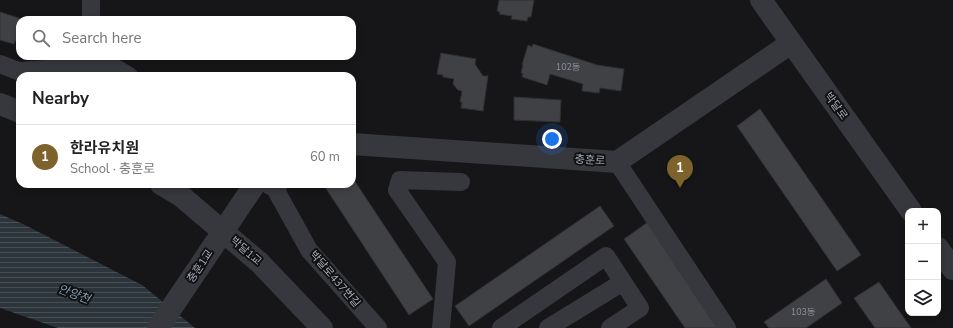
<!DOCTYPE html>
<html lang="en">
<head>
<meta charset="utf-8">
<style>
	:root { --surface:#fff; --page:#f2f2f2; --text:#202124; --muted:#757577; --line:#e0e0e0; --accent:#7e622b }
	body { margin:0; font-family:"Nunito Sans","Noto Sans KR",sans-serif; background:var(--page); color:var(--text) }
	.controls { position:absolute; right:12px; bottom:12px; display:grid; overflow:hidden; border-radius:8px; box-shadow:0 2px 6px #0003 }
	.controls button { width:36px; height:36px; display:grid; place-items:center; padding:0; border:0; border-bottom:1px solid var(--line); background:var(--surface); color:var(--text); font:20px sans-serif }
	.you { position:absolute; left:552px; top:139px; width:14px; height:14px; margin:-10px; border:3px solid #fff; border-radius:50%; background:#1a73e8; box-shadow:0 0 0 6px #1a73e833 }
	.badge { display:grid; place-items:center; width:26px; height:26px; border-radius:50%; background:var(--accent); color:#fff; font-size:13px; font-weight:700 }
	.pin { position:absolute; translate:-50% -33px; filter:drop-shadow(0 1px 2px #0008) }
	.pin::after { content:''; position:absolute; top:21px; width:14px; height:12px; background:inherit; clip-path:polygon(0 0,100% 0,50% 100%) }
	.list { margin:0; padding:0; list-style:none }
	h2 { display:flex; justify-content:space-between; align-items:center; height:52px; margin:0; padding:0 16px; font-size:17px }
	h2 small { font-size:13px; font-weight:400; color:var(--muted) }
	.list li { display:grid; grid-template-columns:26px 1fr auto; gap:12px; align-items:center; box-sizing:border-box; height:64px; padding:0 16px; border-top:1px solid var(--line) }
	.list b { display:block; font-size:15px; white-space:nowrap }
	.list p { margin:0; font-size:13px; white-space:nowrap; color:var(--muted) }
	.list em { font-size:13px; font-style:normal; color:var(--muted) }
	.icon { flex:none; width:22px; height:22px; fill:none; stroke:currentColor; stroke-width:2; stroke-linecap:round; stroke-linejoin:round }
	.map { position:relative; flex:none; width:953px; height:328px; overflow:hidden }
	.search { position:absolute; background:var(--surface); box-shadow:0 2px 6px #0003; left:16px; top:16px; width:340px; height:44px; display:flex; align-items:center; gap:10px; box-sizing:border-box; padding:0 14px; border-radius:12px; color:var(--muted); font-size:15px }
	.panel { position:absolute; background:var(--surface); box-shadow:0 2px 6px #0003; left:16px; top:72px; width:340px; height:116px; border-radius:12px }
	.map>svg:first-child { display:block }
	.water { fill:url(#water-rules) }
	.building { fill:#404145; stroke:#303034 }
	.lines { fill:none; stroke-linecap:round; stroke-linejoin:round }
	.minor { stroke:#37383d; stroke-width:18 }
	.tertiary { stroke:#37383d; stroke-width:22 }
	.tertiary-bridge { stroke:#37383d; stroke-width:22 }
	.labels { text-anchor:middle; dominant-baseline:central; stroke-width:4; stroke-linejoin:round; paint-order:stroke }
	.number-label { font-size:9px; fill:#8e929b }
	.street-label { font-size:11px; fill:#a8adb8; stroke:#111113 }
	.water-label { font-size:12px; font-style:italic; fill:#7f9bb3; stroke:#111113 }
</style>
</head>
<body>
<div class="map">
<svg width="953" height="328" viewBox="0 0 953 328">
	<defs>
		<pattern id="water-rules" width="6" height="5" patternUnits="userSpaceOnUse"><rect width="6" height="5" fill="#2c353c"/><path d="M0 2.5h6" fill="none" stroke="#485056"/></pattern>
	</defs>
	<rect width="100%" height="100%" fill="#161618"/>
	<!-- water -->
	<path class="water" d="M0,214L25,225L142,285L195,328H58L0,308Z"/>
	<!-- building -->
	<path class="building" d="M499,0H534L531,17H528L527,21L511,19L512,16L499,14L500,12L497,11Z
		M0,12L25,20H20V46L18,45L19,42L15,41L14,44L0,40Z
		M533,44L597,65L624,69L621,91L600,88L599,93L582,91L583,84L550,74L547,85L522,77L523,74L521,73L523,65H522L528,45L532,47Z
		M441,53L476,59L475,64L483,76H488L483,111L461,108L462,102H460L462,91L458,90L453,84L454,79L443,77V75L437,74Z
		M514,97L561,100L560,122L514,120Z
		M760,109L861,255L837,271L737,126Z
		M352,177L433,299L409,315L325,187L329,184H352Z
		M600,206L614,226L469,326L455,306Z
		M648,222L721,328H685L624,239Z
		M826,279L842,303L806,328H769L764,322Z
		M879,282L911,328H875L854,298Z"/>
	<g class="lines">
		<!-- minor -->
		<path class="minor" d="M91,0V20
			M92,56V66L114,67L129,76
			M0,64L18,71L92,66
			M617,162L727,328
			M273,185L309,250L378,328
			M441,328L447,262L397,190L400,180L461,182
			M501,328L606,256L640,308L610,328
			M548,328L623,282"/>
		<!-- tertiary -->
		<path class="tertiary" d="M761,0L911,211
			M0,104L20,112
			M352,144L617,162L791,43
			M271,184H277
			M938,248L953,269
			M158,328L255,184"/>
		<!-- tertiary-bridge -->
		<path class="tertiary-bridge" d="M161,184L181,196L260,263L322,328"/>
	</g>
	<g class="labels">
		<!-- number labels -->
		<g class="number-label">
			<text x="568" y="67">102동</text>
			<text x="803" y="312">103동</text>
		</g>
		<!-- street labels -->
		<g class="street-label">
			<text transform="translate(836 106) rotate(54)">박달로</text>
			<text transform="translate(590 160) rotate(4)">충훈로</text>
			<text transform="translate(246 251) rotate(41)">박달1교</text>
			<text transform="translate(200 266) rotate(-56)">충훈1교</text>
			<text transform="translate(335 279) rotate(49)">박달로437번길</text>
		</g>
		<!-- water labels -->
		<g class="water-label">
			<text transform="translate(74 294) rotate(20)">안양천</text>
		</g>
	</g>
</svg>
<div class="controls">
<button>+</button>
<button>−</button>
<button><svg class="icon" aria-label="layers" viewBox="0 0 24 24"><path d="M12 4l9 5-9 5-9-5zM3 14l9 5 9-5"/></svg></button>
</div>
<div class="you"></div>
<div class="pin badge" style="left:680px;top:188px">1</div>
<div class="search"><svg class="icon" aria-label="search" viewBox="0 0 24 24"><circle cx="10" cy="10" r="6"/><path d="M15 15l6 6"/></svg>Search here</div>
<section class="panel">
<h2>Nearby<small></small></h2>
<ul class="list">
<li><span class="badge">1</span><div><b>한라유치원</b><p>School · 충훈로</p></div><em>60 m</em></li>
</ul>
</section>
</div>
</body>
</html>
